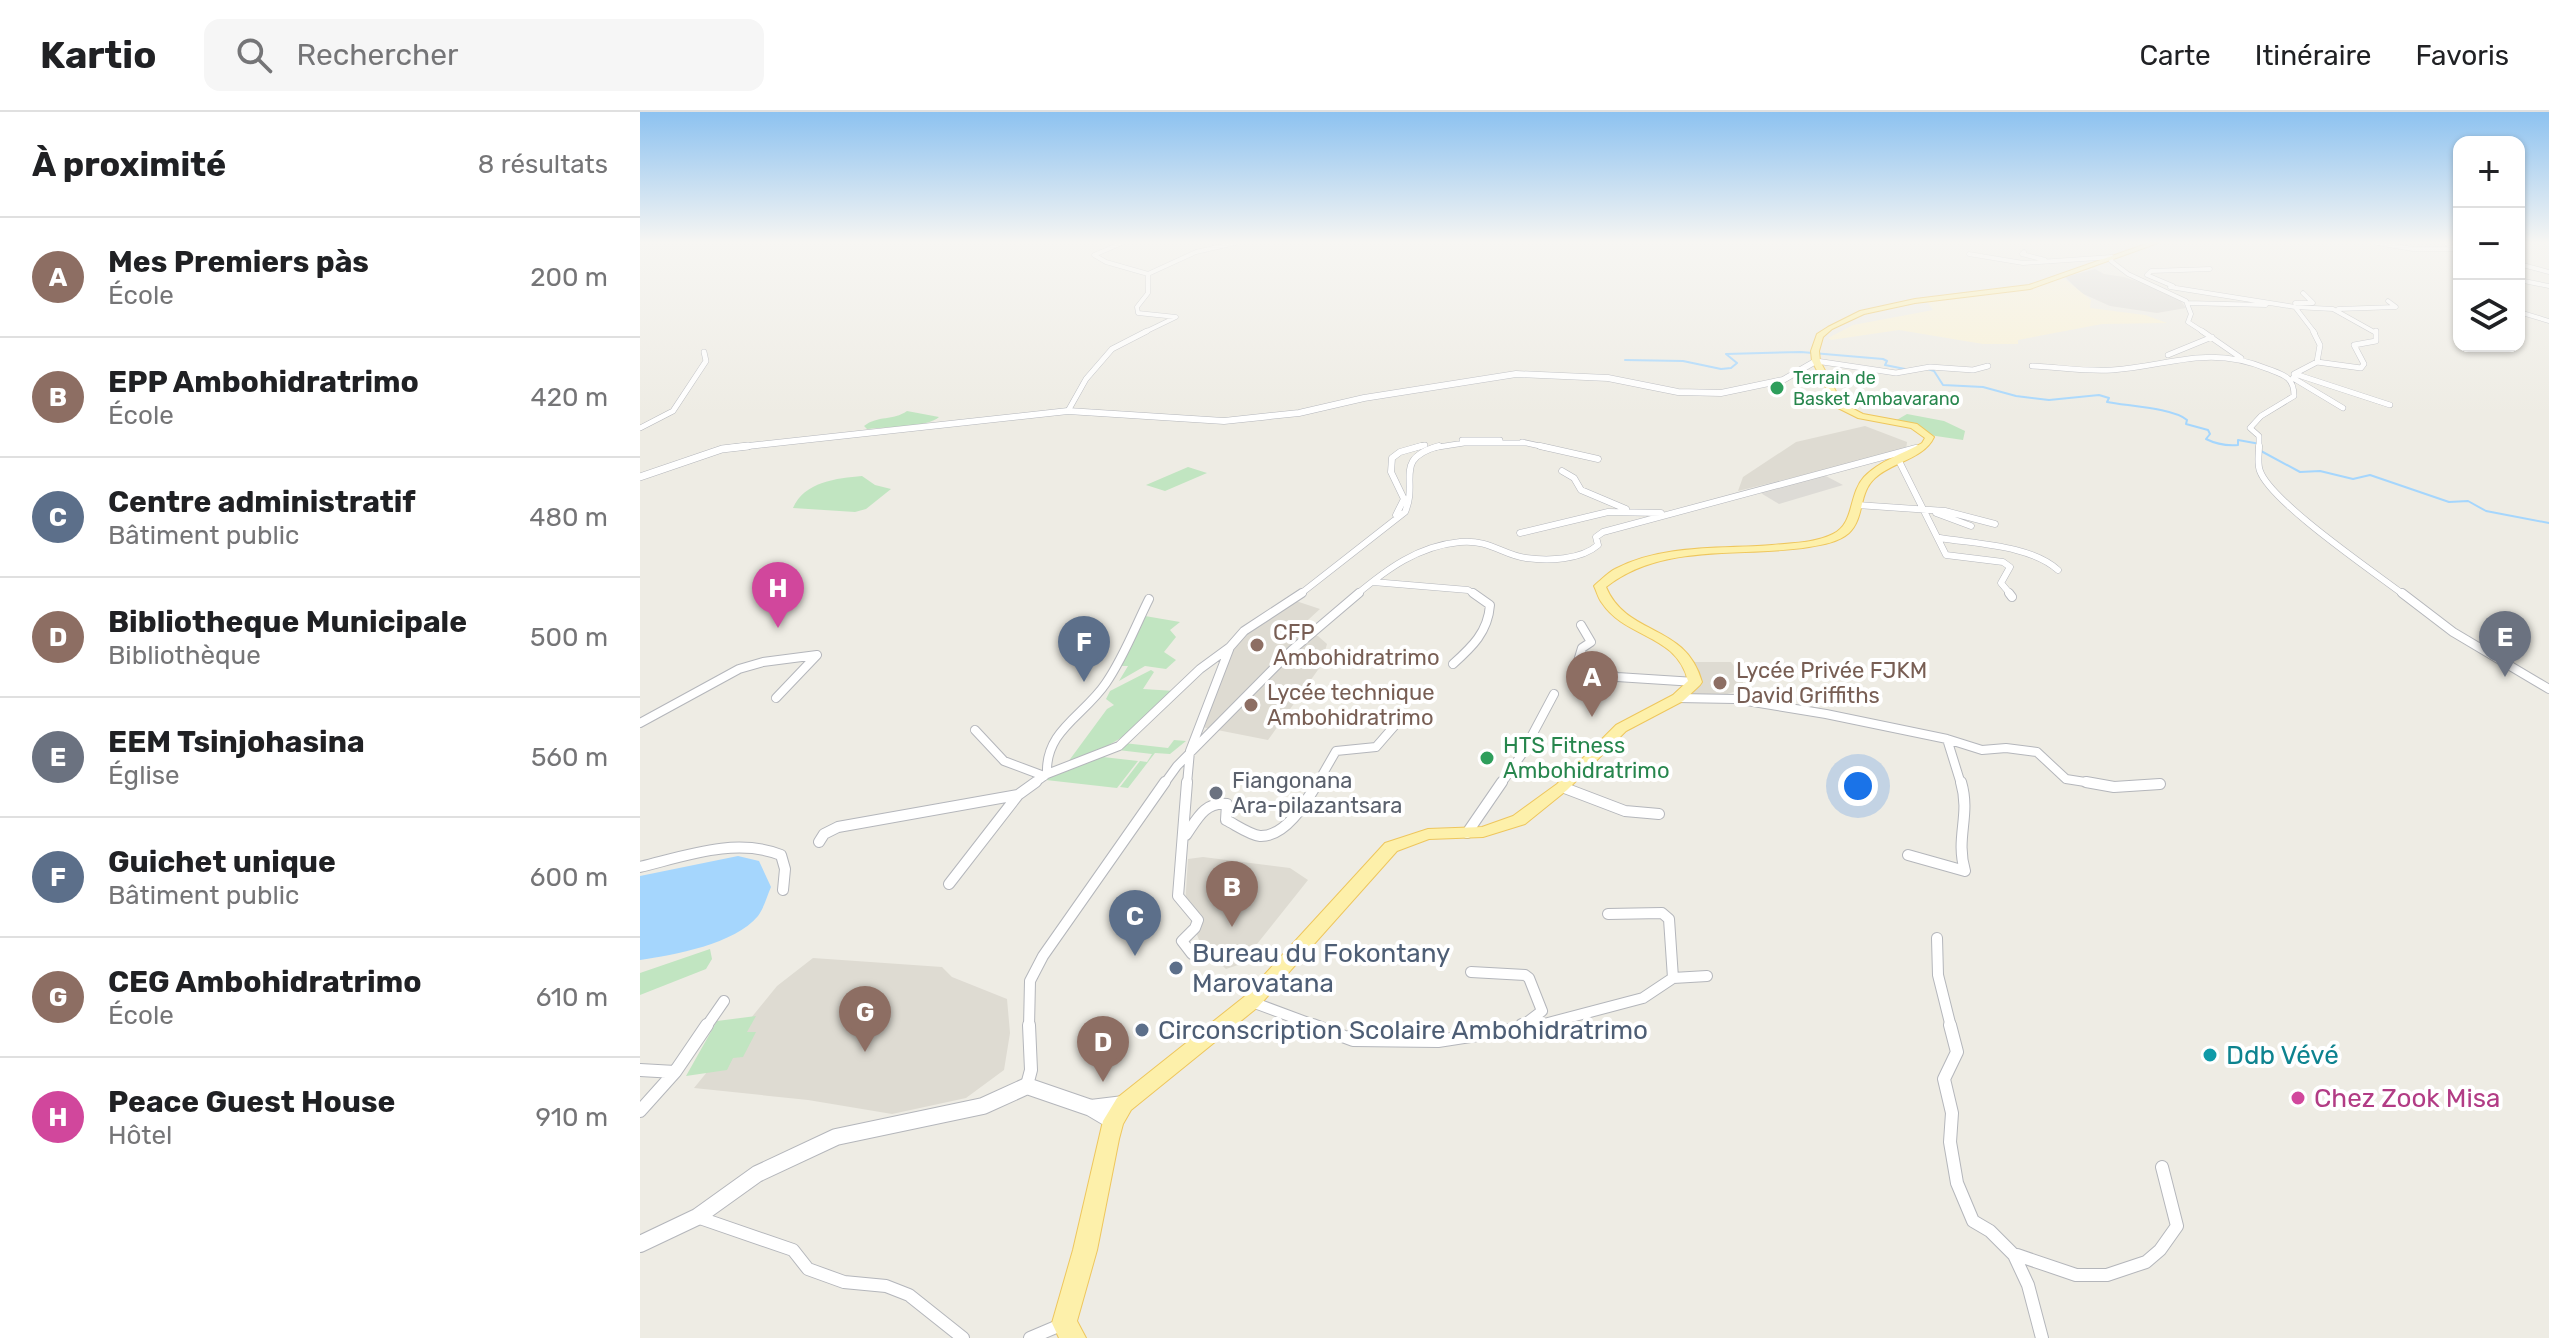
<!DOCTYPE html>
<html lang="fr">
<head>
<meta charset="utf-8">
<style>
	:root { --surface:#fff; --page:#f6f6f6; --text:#202124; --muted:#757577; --line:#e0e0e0; --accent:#e54233 }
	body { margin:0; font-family:Rubik,sans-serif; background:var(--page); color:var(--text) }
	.controls { position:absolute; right:24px; top:24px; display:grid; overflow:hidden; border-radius:16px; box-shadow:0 2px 6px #0004 }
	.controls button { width:72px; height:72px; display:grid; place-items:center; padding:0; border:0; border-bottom:2px solid var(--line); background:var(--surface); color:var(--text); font:40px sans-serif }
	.you { position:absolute; left:1218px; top:674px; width:28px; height:28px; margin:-20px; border:6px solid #fff; border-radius:50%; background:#1a73e8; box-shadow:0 0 0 12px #1a73e833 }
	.badge { display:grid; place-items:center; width:52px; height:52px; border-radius:50%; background:var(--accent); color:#fff; font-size:26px; font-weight:700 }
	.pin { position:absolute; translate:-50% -66px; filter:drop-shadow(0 2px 4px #0008) }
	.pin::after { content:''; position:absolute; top:42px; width:28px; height:24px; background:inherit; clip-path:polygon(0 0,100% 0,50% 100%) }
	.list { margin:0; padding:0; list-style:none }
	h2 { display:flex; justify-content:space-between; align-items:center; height:104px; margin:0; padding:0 32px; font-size:34px }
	h2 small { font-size:26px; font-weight:400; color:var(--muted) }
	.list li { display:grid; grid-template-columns:52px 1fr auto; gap:24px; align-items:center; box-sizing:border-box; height:120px; padding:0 32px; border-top:2px solid var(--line) }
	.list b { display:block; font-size:30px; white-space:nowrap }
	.list p { margin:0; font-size:26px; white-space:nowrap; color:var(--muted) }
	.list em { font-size:26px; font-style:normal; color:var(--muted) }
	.icon { flex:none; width:44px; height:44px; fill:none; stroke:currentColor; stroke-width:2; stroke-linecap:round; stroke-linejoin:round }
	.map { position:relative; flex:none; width:1909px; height:1226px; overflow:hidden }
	header { display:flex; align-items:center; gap:48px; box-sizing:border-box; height:112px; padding:0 40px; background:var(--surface); border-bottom:2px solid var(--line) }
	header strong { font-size:38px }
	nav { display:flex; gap:44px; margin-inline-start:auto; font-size:28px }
	.search { width:560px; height:72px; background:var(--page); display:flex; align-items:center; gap:20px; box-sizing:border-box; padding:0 28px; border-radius:16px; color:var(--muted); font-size:30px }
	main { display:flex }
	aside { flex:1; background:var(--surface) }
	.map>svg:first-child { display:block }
	.industrial { fill:#dddbd6 }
	.education { fill:#dedbd2 }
	.green { fill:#c1e5c1 }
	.sand { fill:#f9f1d4 }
	.water { fill:#a5d6fd }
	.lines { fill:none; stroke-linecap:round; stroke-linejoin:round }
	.stream { stroke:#a5d6fd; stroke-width:2 }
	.minor-far5-casing { stroke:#b4b6bb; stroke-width:5 }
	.minor-far4-casing { stroke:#b4b6bb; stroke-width:6 }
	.minor-far3-casing { stroke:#b4b6bb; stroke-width:7 }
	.minor-far2-casing { stroke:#b4b6bb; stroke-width:10 }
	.minor-far1-casing { stroke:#b4b6bb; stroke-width:12 }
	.minor-casing { stroke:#b4b6bb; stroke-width:14 }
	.tertiary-far2-casing { stroke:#b4b6bb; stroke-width:7 }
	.tertiary-far1-casing { stroke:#b4b6bb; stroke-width:8 }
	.tertiary-casing { stroke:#b4b6bb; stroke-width:18 }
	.primary-casing { stroke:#eec65d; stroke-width:2 }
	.minor-far5 { stroke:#fff; stroke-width:4 }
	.minor-far4 { stroke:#fff; stroke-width:5 }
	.minor-far3 { stroke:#fff; stroke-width:6 }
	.minor-far2 { stroke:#fff; stroke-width:8 }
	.minor-far1 { stroke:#fff; stroke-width:10 }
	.minor { stroke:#fff; stroke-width:12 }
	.tertiary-far2 { stroke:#fff; stroke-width:6 }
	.tertiary-far1 { stroke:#fff; stroke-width:7 }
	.tertiary { stroke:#fff; stroke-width:16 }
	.primary { fill:#fdf0aa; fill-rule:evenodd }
	.leisure-dot { fill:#2e9e5b; stroke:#fff; stroke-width:3 }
	.education-dot { fill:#8d6e63; stroke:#fff; stroke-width:3 }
	.worship-dot { fill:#6b7280; stroke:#fff; stroke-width:3 }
	.service-dot { fill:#5c6f8a; stroke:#fff; stroke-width:3 }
	.culture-dot { fill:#0f9aa8; stroke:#fff; stroke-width:3 }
	.hotel-dot { fill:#d1479c; stroke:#fff; stroke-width:3 }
	.labels { text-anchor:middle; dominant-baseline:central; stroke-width:8; stroke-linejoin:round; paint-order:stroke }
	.far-leisure-label { font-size:18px; fill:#27864d; stroke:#fff; text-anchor:start }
	.education-label { font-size:22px; fill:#785e54; stroke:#fff; text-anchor:start }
	.leisure-label { font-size:22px; fill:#27864d; stroke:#fff; text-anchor:start }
	.worship-label { font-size:22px; fill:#5b616d; stroke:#fff; text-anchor:start }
	.near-service-label { font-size:26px; fill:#4e5e75; stroke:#fff; text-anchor:start }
	.near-culture-label { font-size:26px; fill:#0d838f; stroke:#fff; text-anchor:start }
	.near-hotel-label { font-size:26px; fill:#b23c85; stroke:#fff; text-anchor:start }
</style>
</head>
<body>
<header>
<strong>Kartio</strong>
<div class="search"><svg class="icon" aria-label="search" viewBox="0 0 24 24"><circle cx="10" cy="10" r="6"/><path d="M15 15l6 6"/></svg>Rechercher</div>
<nav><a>Carte</a><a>Itinéraire</a><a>Favoris</a></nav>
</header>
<main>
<aside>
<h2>À proximité<small>8 résultats</small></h2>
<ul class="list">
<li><span class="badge" style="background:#8d6e63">A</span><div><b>Mes Premiers pàs</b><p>École</p></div><em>200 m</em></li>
<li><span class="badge" style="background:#8d6e63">B</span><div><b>EPP Ambohidratrimo</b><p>École</p></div><em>420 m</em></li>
<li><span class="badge" style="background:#5c6f8a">C</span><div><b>Centre administratif</b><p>Bâtiment public</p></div><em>480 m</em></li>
<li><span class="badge" style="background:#8d6e63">D</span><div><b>Bibliotheque Municipale</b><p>Bibliothèque</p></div><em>500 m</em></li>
<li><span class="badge" style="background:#6b7280">E</span><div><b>EEM Tsinjohasina</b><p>Église</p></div><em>560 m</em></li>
<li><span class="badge" style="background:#5c6f8a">F</span><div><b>Guichet unique</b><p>Bâtiment public</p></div><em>600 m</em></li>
<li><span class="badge" style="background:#8d6e63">G</span><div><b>CEG Ambohidratrimo</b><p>École</p></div><em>610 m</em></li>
<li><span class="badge" style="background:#d1479c">H</span><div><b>Peace Guest House</b><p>Hôtel</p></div><em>910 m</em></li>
</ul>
</aside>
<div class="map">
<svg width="1909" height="1226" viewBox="0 0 1909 1226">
	<rect width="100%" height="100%" fill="#eeece4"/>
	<!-- industrial -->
	<path class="industrial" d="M1455,157L1464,162L1484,165L1523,178L1538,185L1546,196L1517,201L1470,194L1441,181L1425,165Z
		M1182,362L1203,373L1139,392L1119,380Z"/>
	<!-- education -->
	<path class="education" d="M1225,314L1267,330L1266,338L1098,379L1103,365L1156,330Z
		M653,488L680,497L657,518L678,524L687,532L680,555L628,628L562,615L592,540L599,528L608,519Z
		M1053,550H1091L1103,566V577L1084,583L1048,585L1057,575Z
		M563,745L650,756L668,768L601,852L586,857L562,835L545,794L548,747Z
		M173,846L302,855L312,865L367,887L370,921L364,958L326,986L252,1002L168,988L54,976L137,874Z"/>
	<!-- green -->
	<path class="green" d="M267,299L299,305C287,316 244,315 227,317L224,314C238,303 253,309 267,299Z
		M1267,302L1304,309L1325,319L1323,328L1289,323L1255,309Z
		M548,355L567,361L525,379L506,373Z
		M222,364L235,373L251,377L226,397L215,400L153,396C164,370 197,366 222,364Z
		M505,504L540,510L530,518L536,525L524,540L536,548L526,557L505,554L479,569L488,554H475Z
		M511,558L514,560L503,577L535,579C502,612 474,637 428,650L467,597L474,593L466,587L470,579Z
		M534,628L546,629L530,642L515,641L488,676L480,675L500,649L507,650L512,642L478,638L484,631L528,636Z
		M463,645L498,649L477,676L406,668L415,661Z
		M70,837L72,847L66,857L0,883V861Z
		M116,904L107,920H116L103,945L93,946L87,958L46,964L77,909Z"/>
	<!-- sand -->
	<path class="sand" d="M1417,166L1426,168L1451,188L1450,196L1505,203L1527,211L1462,212L1378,228V232H1343L1259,218L1191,228L1188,226L1213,213L1293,198L1287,190L1376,179Z"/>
	<!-- water -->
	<path class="water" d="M98,744L119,749L131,775C127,784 124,796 118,804C95,832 34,843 0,848V764Z"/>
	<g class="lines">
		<!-- stream -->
		<path class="stream" d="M985,248L1043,249L1081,257L1091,256L1097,251L1086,242L1161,240L1243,247L1247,249L1245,253L1265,257
			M1288,257L1294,259L1303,273L1343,275L1376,284L1409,288L1459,283L1469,286L1467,290C1487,294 1533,296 1547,308L1546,312L1568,318L1570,322L1566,327C1576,332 1587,334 1598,333V328L1620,332
			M1621,339L1660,360L1680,359L1713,367L1730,363L1809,390L1828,389L1846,399L1909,411"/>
		<defs>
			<path id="minor-far5" d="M482,131L454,143L466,150L508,162V181L497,195L498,201L536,205L503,221
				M1737,131L1773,137H1815
				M1806,131L1819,141
				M1384,140L1382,142L1405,148
				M1329,142L1383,151L1472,145L1471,149L1488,162L1546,189L1551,202L1548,210L1565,221
				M1879,152L1909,160
				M508,162L556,140L595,131
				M1879,168L1909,174
				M1533,174L1507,163L1511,159L1570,157
				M1530,175L1655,195
				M1547,191L1626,193
				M1655,191H1673L1663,181
				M1698,197L1756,195L1748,189
				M1879,200L1909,209
				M1675,221L1655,195L1693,197L1736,221"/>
			<path id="minor-far4" d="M1562,219L1601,246
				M1528,243L1572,225
				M1176,249L1256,261L1290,255L1333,258L1348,254
				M1677,250L1721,256L1724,252L1714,233L1736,229V219
				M1392,254C1418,255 1446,260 1472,258C1530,254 1568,232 1628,257C1644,263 1654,265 1654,284L1621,304L1610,316L1619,324V336
				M1654,262L1677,250L1680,233L1673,219
				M1655,262L1750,293
				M1653,266L1703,296
				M428,299L446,267L472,237L507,219
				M0,316L33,299L66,249L64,240
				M822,328H860
				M882,330L909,336
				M774,336L785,333
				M792,336L824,331H885"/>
			<path id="minor-far3" d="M900,334L958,347
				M1619,334C1619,342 1617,352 1620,359C1631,390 1734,460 1764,483
				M1259,349L1306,443L1363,450L1370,455L1361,471L1371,483
				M922,359L934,366L941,378L986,397
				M1217,393L1305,399L1355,412
				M1296,401L1331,414
				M756,403L764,387L751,360L752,346L760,340L781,334
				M880,421L968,400L1021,401
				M1300,426C1336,432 1390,433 1418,458
				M733,470L828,478L836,483
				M659,483L765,400C779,369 752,347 799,334
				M716,483C747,457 778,434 820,430C849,427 863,443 886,446C908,449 941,448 958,433L956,425L963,420L1276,336"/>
			<path id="minor-far2" d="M1369,481L1372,485
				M1762,481L1813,520L1909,577
				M941,513L951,530L942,536L939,546L977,565L1055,570
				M813,552C832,535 848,520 850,493L833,481
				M1038,586L1095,587L1186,602L1307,627L1342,638L1366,636L1397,640L1426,667L1458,672
				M0,611L99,557L123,550L177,543L136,586
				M335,618L364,649L404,664
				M1307,627L1321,672
				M407,662C405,618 444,604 466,571C484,545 495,515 509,487
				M393,672L407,662L479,634L560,557L590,535
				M524,672L537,654L652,538L719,481
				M547,672L550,639L590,535L604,519L662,481
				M677,672L696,639L736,635L763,604
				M861,672L882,642L914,582
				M1515,672H1520"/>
			<path id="minor-far1" d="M547,670L538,784L558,808L555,816L542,829L552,842
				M1446,670L1474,675L1520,672
				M922,675L985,699L1019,702
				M827,721L862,670
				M546,723C557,707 565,689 587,692L586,708C596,713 610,723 620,724C646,725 666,690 678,670
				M179,730L184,722L198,715L378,683
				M1268,743L1325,759C1315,725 1331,704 1321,670
				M0,755C45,744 96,725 141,743L145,757L143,778
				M309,772L378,683L396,670
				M968,802L1022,801L1029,807L1033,866
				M1297,826L1298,863L1311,915
				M831,860L885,863L889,866L902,899L881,915
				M612,890L679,915
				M66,915L84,889
				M389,915L390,869L403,844L525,670
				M893,915L1003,886L1033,866L1067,864"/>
			<path id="minor" d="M673,913L713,928L798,929L901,913
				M1310,913L1317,940L1304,967L1312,1001L1310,1030L1317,1071L1333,1109L1350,1119L1374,1143L1388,1173L1402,1226
				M880,917L882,913
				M0,958L35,960L0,999
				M35,960L67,913
				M387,973L391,958L389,913
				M57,1105L153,1138L168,1157L204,1170L246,1174L269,1183L323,1226
				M1377,1143L1436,1163H1467L1506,1150L1520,1138L1537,1114L1522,1055
				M390,1226L423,1212"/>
			<path id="tertiary-far2" d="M90,336L428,299L584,309L659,301L724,286L876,262L968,266L1038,280L1081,281L1143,268L1176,249"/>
			<path id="tertiary-far1" d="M0,365L82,337L108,334"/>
			<path id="tertiary" d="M451,996L484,992
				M0,1132L57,1105L117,1062L196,1025L343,994L387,974L451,996L473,1009"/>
			<path id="primary" d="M1509,131H1518L1390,177L1275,191L1224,202L1192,217L1183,225L1179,239L1180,249L1202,291L1223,302L1277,312L1294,325C1284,347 1252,350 1235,366C1218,381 1225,406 1209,421C1199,430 1182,433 1169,435C1102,446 1023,430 966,475C987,525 1046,511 1062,570L1060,573L1043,589L986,619L927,678L885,712L843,725L789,727L757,739L618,895L491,998L483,1012L479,1027L457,1138L437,1209L446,1226H419L412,1211L433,1138L463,1009L477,986L604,885L745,731L788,717L842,715L873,704L917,672L976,613L1033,583L1048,569C1037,522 986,527 962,491C958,486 957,480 954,474L956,472C962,467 969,460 975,457C1022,432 1082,437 1132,433C1152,431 1175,431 1193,422C1215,411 1208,383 1224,365C1239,349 1263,342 1282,331L1285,326L1271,316L1218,306L1196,295L1172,249L1171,239L1177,222L1188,215L1220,199L1275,187L1389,173Z"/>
		</defs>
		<!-- minor-far5 casing -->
		<use href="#minor-far5" class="minor-far5-casing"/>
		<!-- minor-far4 casing -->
		<use href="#minor-far4" class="minor-far4-casing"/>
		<!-- minor-far3 casing -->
		<use href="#minor-far3" class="minor-far3-casing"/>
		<!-- minor-far2 casing -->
		<use href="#minor-far2" class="minor-far2-casing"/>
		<!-- minor-far1 casing -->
		<use href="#minor-far1" class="minor-far1-casing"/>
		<!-- minor casing -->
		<use href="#minor" class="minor-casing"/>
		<!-- tertiary-far2 casing -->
		<use href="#tertiary-far2" class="tertiary-far2-casing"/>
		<!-- tertiary-far1 casing -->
		<use href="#tertiary-far1" class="tertiary-far1-casing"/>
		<!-- tertiary casing -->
		<use href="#tertiary" class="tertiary-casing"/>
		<!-- primary casing -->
		<use href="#primary" class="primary-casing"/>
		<!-- minor-far5 -->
		<use href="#minor-far5" class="minor-far5"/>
		<!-- minor-far4 -->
		<use href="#minor-far4" class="minor-far4"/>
		<!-- minor-far3 -->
		<use href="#minor-far3" class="minor-far3"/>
		<!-- minor-far2 -->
		<use href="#minor-far2" class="minor-far2"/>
		<!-- minor-far1 -->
		<use href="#minor-far1" class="minor-far1"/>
		<!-- minor -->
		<use href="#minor" class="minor"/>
		<!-- tertiary-far2 -->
		<use href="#tertiary-far2" class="tertiary-far2"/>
		<!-- tertiary-far1 -->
		<use href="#tertiary-far1" class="tertiary-far1"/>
		<!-- tertiary -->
		<use href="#tertiary" class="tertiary"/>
		<!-- primary -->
		<use href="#primary" class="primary"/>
	</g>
	<!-- sky -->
	<linearGradient id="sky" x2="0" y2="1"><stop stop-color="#8dc2f0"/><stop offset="0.43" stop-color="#f7f6f3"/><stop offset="1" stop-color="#f7f6f3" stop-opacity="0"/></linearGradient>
	<rect width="1909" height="303" fill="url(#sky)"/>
	<!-- markers -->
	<g class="leisure-dot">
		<circle cx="1137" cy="276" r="8"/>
		<circle cx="847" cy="646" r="8"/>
	</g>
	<g class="education-dot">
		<circle cx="617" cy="533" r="8"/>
		<circle cx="1080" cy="571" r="8"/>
		<circle cx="611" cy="593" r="8"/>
	</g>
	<circle class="worship-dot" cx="576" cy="681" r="8"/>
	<g class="service-dot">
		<circle cx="536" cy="856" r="8"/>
		<circle cx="502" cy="918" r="8"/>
	</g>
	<circle class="culture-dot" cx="1570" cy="943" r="8"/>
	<circle class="hotel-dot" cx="1658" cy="986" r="8"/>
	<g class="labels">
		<!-- far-leisure labels -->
		<g class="far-leisure-label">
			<text x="1153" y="266">Terrain de<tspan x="1153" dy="21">Basket Ambavarano</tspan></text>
		</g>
		<!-- education labels -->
		<g class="education-label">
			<text x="633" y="520">CFP<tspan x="633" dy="25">Ambohidratrimo</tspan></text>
			<text x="1096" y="558">Lycée Privée FJKM<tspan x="1096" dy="25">David Griffiths</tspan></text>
			<text x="627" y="580">Lycée technique<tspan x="627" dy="25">Ambohidratrimo</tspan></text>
		</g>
		<!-- leisure labels -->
		<g class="leisure-label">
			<text x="863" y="633">HTS Fitness<tspan x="863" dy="25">Ambohidratrimo</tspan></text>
		</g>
		<!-- worship labels -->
		<g class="worship-label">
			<text x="592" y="668">Fiangonana<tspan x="592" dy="25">Ara-pilazantsara</tspan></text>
		</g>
		<!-- near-service labels -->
		<g class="near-service-label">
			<text x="552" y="841">Bureau du Fokontany<tspan x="552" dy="30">Marovatana</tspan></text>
			<text x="518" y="918">Circonscription Scolaire Ambohidratrimo</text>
		</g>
		<!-- near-culture labels -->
		<g class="near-culture-label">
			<text x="1586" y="943">Ddb Vévé</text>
		</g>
		<!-- near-hotel labels -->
		<g class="near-hotel-label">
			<text x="1674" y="986">Chez Zook Misa</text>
		</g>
	</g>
</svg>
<div class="controls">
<button>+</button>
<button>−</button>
<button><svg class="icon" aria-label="layers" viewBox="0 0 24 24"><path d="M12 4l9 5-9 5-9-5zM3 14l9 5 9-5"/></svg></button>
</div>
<div class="you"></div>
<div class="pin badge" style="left:952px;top:605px;background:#8d6e63">A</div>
<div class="pin badge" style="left:592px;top:815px;background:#8d6e63">B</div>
<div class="pin badge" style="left:495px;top:844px;background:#5c6f8a">C</div>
<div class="pin badge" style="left:463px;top:970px;background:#8d6e63">D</div>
<div class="pin badge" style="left:1865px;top:565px;background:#6b7280">E</div>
<div class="pin badge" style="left:444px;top:570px;background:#5c6f8a">F</div>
<div class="pin badge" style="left:225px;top:940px;background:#8d6e63">G</div>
<div class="pin badge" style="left:138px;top:516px;background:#d1479c">H</div>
</div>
</main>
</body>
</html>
